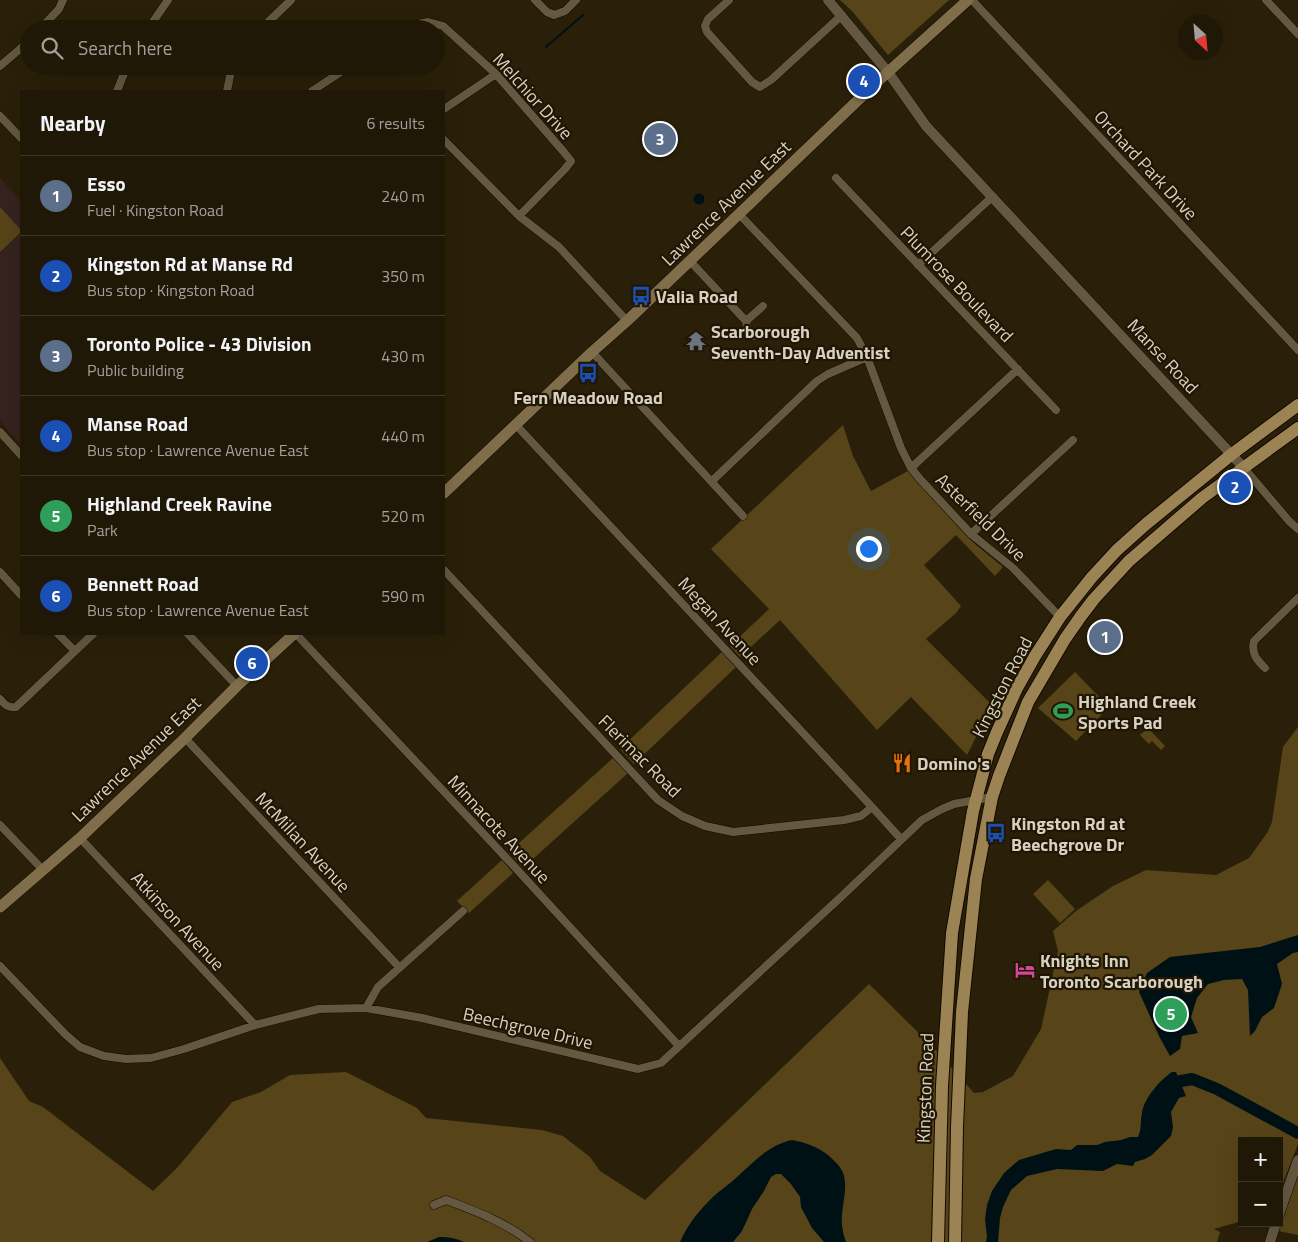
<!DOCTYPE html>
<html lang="en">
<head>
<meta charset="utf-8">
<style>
	:root { --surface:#201807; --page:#282111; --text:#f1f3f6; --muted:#a2a09b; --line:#3d3728; --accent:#0b8043 }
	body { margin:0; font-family:"Titillium Web",sans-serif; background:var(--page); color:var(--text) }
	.controls { position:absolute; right:15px; bottom:15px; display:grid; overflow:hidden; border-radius:0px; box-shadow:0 5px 20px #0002 }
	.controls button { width:45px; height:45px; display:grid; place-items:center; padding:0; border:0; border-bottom:1px solid var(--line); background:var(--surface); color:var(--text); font:25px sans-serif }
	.compass { position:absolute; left:1178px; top:15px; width:45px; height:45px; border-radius:50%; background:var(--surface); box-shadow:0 5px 20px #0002; rotate:154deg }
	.you { position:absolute; left:868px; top:548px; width:18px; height:18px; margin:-12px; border:4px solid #fff; border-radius:50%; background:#1a73e8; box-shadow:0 0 0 8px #1a73e833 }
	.badge { display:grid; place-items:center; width:32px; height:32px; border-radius:50%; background:var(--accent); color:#fff; font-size:16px; font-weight:700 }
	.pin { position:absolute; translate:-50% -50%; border:2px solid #fff; box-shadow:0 1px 5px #0006 }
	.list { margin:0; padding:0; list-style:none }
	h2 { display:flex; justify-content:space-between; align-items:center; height:65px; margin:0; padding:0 20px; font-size:21px }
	h2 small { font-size:16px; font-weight:400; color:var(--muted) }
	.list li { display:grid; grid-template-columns:32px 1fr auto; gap:15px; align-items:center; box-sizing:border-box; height:80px; padding:0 20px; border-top:1px solid var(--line) }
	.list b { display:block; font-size:19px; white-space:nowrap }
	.list p { margin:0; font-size:16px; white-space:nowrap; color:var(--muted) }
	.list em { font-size:16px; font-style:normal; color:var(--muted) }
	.icon { flex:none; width:28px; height:28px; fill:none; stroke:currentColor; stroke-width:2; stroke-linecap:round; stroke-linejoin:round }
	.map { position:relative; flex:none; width:1298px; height:1242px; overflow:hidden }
	.search { position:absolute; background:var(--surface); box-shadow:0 5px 20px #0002; left:20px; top:20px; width:425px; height:55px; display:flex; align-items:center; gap:12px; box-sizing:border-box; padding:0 18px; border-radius:28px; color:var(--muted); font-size:19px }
	.panel { position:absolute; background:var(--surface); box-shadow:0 5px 20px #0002; left:20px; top:90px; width:425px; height:545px; border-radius:0px }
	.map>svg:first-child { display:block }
	.education { fill:#36231f }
	.green { fill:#574419 }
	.water { fill:#001116 }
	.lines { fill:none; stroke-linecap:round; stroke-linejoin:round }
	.stream { stroke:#001116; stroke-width:2 }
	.river { stroke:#001116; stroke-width:12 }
	.minor-casing { stroke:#120900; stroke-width:9 }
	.tertiary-casing { stroke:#120900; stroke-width:11 }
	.secondary-casing { stroke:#120900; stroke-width:12 }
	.primary-casing { stroke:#120900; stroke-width:14 }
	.minor { stroke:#645841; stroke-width:8 }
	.tertiary { stroke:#645841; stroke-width:10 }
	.secondary { stroke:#806e4b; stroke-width:11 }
	.primary { stroke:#9c8354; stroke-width:12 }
	.labels { text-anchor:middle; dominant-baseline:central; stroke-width:4.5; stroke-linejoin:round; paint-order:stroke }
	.street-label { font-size:18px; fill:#d7d1c4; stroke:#201602 }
	.poi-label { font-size:18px; font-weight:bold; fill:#d7d1c4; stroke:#201602; text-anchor:start }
</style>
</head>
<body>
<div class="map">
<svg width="1298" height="1242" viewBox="0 0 1298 1242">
	<rect width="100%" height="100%" fill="#2a2009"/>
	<!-- education -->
	<path class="education" d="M0,178L21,201V444L0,421Z"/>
	<!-- green -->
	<path class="green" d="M840,0H949L888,55L852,11Z
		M0,207L21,230V232L0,252Z
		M843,425L853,456L871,491L908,471L961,530L975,544L1003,567L995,576L956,535L924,565L961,606L956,613L926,639L992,705L967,755L911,697L877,730L780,620L740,657L730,646L769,609L711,549Z
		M722,652L736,667L634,764L620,749Z
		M1075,672L1109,707L1076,741L1038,708Z
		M1298,727V1144L1279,1193V1141H1242V1221L1214,1229L1220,1232L1217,1242H0V1058L29,1101L43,1107L153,1191L177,1168L232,1102L261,1092L290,1075L346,1072L417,1108L426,1118L542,1130L563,1136L590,1157L600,1171L645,1200L869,984L932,1046L974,1093L983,1092L1013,1076L1041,1029L1058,951L1053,931L1076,911L1113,886L1146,870L1216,875L1249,858L1267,833L1272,822L1283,747Z
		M1148,728L1165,746L1161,750L1152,741L1149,744L1140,735Z
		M613,758L628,773L523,868L509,852Z
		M502,860L513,873L469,913L457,901Z
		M1048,880L1075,909L1060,923L1033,894Z
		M1298,1174V1235L1278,1231Z"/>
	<!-- water -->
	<path class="water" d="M693.5 199a5.5 5.5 0 1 1 11 0a5.5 5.5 0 1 1-11 0Z
		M1298,935V952L1293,953L1277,964L1282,984L1274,1008L1262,1017L1255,1031L1250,1036L1248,990L1242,979L1224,980L1208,984L1197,998L1191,1017L1198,1033L1182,1036L1180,1049L1170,1056L1160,1038L1139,992L1147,973L1170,957L1260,947Z
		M1172,1072H1176L1186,1096L1179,1098L1171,1112L1173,1127L1171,1136L1152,1155L1145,1159L1135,1162L1133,1166L1117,1164L1103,1171L1057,1169L1027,1176L1011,1190L1003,1207L1000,1218L998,1242H986L987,1237L985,1219L987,1205L992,1191L1004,1173L1019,1160L1056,1149L1071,1150L1077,1145H1097L1105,1142L1121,1140L1130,1137H1138C1142,1128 1140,1122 1142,1113C1144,1098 1160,1080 1172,1072Z
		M792,1140C804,1142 818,1147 828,1155C833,1160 840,1165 843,1173C848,1186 843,1201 842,1215C841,1224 843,1234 846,1242H824L812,1228L801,1207L800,1197L791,1184L781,1174H776L771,1177L764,1191L752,1209L742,1231L733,1242H680C687,1226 697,1213 709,1201C717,1192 729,1185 738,1176C755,1161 769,1145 792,1140Z
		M439,1237C448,1237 456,1238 464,1242H427Z"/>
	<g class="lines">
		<!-- stream -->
		<path class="stream" d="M546,47L583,15"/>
		<!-- river -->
		<path class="river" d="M1166,1089L1169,1085L1176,1082L1192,1079L1217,1089L1298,1133"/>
		<defs>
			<path id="minor" d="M535,0L547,12L554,15L565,11L576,0
				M729,0L708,19L705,26L707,32L752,82L760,87L771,80L842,15
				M972,0L1298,350
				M1266,0L1298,34
				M40,29L59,9L63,0
				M148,29L168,0
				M261,29L291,0
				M407,29L413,25L428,22L443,26L496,74L563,151L571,161L565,169L519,216
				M0,66L20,49L29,40
				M117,91L127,66
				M227,91L232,66
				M312,91L350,66
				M444,109L496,74
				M0,116L21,138
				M444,140L519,216L559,247L627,321
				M836,178L1056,410
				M739,214L857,338L867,357L901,448L911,468L920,479L971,534L1013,568L1060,617
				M690,261L746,321L747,328L754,336
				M918,265L992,197
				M746,321L763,306
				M592,352L743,516
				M516,425L872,807L901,839
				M0,432L21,455
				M911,468L1018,369
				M1244,468L1289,521L1298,529
				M712,481L817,381L828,374L867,357
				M971,534L1073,440
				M444,570L658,800L682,816L705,826L733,832L844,820L861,816L872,807
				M0,572L21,595
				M58,634L75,651
				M188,634L237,686
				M296,634L511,863L679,1046
				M1265,668C1257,660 1251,654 1254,641L1298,598
				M0,699C5,705 8,708 16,707L93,634
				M185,738L399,967
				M0,825L43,870
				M80,838L255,1025
				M0,966L65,1034L80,1047L104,1056L126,1059L151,1058L184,1049L255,1025L319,1009L366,1008L422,1018L638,1069L661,1063L842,896L922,820L942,809L954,804L992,797
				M366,1008L378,987L463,911
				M434,1205L446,1200C475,1211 505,1222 530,1242"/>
			<path id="tertiary" d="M828,0L888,72L926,126L1244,468
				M1279,1214L1298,1160
				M1270,1242L1276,1223"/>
			<path id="secondary" d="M444,493L592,352L627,321L877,82L968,0
				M0,907L80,838L185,738L237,686L294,634"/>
			<path id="primary" d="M938,1242L942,1086L952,933L973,811L988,754L997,732L1017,688L1035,656L1060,617L1092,577L1117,550L1146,524L1232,454L1298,405
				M955,1242L957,1127L962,1012L976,879L992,797L999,776L1028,702L1065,639L1081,616L1094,599L1129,561L1202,498L1298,428"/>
		</defs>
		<!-- minor casing -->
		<use href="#minor" class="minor-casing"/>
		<!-- tertiary casing -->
		<use href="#tertiary" class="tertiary-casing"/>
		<!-- secondary casing -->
		<use href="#secondary" class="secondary-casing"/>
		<!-- primary casing -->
		<use href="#primary" class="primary-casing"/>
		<!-- minor -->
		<use href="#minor" class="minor"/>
		<!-- tertiary -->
		<use href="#tertiary" class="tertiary"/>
		<!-- secondary -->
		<use href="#secondary" class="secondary"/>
		<!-- primary -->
		<use href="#primary" class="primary"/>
	</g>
	<!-- icons -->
	<defs>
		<symbol id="bus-bare" viewBox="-9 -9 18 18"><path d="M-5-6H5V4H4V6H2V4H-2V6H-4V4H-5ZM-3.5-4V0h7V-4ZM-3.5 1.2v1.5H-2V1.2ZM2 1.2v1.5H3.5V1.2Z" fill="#1a4fb4" stroke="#201602" stroke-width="2.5" paint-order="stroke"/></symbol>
		<symbol id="temple-bare" viewBox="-9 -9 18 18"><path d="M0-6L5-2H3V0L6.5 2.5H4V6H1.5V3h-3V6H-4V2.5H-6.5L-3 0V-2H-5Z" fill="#6b7280" stroke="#201602" stroke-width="2.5" paint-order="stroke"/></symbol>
		<symbol id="stadium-bare" viewBox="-9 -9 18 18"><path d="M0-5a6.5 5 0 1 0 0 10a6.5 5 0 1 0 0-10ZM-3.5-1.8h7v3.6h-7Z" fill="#2e9e5b" stroke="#201602" stroke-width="2.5" paint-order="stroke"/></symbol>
		<symbol id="restaurant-bare" viewBox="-9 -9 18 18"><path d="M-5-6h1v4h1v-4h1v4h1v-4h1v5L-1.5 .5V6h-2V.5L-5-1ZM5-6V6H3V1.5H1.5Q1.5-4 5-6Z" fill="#e8710a" stroke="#201602" stroke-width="2.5" paint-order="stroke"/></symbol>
		<symbol id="hotel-bare" viewBox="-9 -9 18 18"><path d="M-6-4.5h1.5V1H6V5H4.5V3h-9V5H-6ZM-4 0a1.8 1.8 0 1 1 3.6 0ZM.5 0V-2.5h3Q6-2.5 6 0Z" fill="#d1479c" stroke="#201602" stroke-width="2.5" paint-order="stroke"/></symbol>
	</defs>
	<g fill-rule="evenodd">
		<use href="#bus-bare" x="627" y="282" width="28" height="28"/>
		<use href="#temple-bare" x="682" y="327" width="28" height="28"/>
		<use href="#bus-bare" x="574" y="359" width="28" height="28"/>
		<use href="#stadium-bare" x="1049" y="697" width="28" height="28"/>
		<use href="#restaurant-bare" x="888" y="749" width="28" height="28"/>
		<use href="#bus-bare" x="982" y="819" width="28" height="28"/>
		<use href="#hotel-bare" x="1011" y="956" width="28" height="28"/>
	</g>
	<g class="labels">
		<!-- street labels -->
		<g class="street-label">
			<text transform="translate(533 96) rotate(48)">Melchior Drive</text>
			<text transform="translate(1146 165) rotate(47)">Orchard Park Drive</text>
			<text transform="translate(726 203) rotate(-44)">Lawrence Avenue East</text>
			<text transform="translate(957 284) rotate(46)">Plumrose Boulevard</text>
			<text transform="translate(1163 356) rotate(47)">Manse Road</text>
			<text transform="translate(981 517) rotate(44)">Asterfield Drive</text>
			<text transform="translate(720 621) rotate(47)">Megan Avenue</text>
			<text transform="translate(1002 687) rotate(-63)">Kingston Road</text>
			<text transform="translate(640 756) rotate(45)">Flerimac Road</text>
			<text transform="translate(136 759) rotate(-44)">Lawrence Avenue East</text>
			<text transform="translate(499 829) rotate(47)">Minnacote Avenue</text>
			<text transform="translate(303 842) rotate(47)">McMillan Avenue</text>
			<text transform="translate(178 921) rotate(47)">Atkinson Avenue</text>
			<text transform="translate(528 1028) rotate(13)">Beechgrove Drive</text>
			<text transform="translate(925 1088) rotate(-88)">Kingston Road</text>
		</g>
		<!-- poi labels -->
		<g class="poi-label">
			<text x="656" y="296">Valia Road</text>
			<text x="711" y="331">Scarborough<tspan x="711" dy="21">Seventh-Day Adventist</tspan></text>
			<text x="588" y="397" text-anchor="middle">Fern Meadow Road</text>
			<text x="1078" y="701">Highland Creek<tspan x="1078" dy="21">Sports Pad</tspan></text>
			<text x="917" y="763">Domino's</text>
			<text x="1011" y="823">Kingston Rd at<tspan x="1011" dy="21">Beechgrove Dr</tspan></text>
			<text x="1040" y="960">Knights Inn<tspan x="1040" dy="21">Toronto Scarborough</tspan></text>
		</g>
	</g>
</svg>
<div class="controls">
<button>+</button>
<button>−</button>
</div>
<svg class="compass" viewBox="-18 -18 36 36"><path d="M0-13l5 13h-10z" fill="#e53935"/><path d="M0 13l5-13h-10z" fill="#a2a09b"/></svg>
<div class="you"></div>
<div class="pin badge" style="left:1105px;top:637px;background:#5c6f8a">1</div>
<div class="pin badge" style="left:1235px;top:487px;background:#1a4fb4">2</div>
<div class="pin badge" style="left:660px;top:139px;background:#5c6f8a">3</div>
<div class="pin badge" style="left:864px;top:81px;background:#1a4fb4">4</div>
<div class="pin badge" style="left:1171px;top:1014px;background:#2e9e5b">5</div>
<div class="pin badge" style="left:252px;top:663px;background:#1a4fb4">6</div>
<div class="search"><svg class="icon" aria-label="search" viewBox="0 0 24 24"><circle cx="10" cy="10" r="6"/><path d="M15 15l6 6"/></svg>Search here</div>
<section class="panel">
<h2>Nearby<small>6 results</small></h2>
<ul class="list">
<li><span class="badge" style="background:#5c6f8a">1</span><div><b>Esso</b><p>Fuel · Kingston Road</p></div><em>240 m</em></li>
<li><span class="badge" style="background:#1a4fb4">2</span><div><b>Kingston Rd at Manse Rd</b><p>Bus stop · Kingston Road</p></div><em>350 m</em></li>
<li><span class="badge" style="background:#5c6f8a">3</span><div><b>Toronto Police - 43 Division</b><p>Public building</p></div><em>430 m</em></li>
<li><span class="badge" style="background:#1a4fb4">4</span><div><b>Manse Road</b><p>Bus stop · Lawrence Avenue East</p></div><em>440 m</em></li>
<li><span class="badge" style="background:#2e9e5b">5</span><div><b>Highland Creek Ravine</b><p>Park</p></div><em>520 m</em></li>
<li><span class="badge" style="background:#1a4fb4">6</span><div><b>Bennett Road</b><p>Bus stop · Lawrence Avenue East</p></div><em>590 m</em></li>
</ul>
</section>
</div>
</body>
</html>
